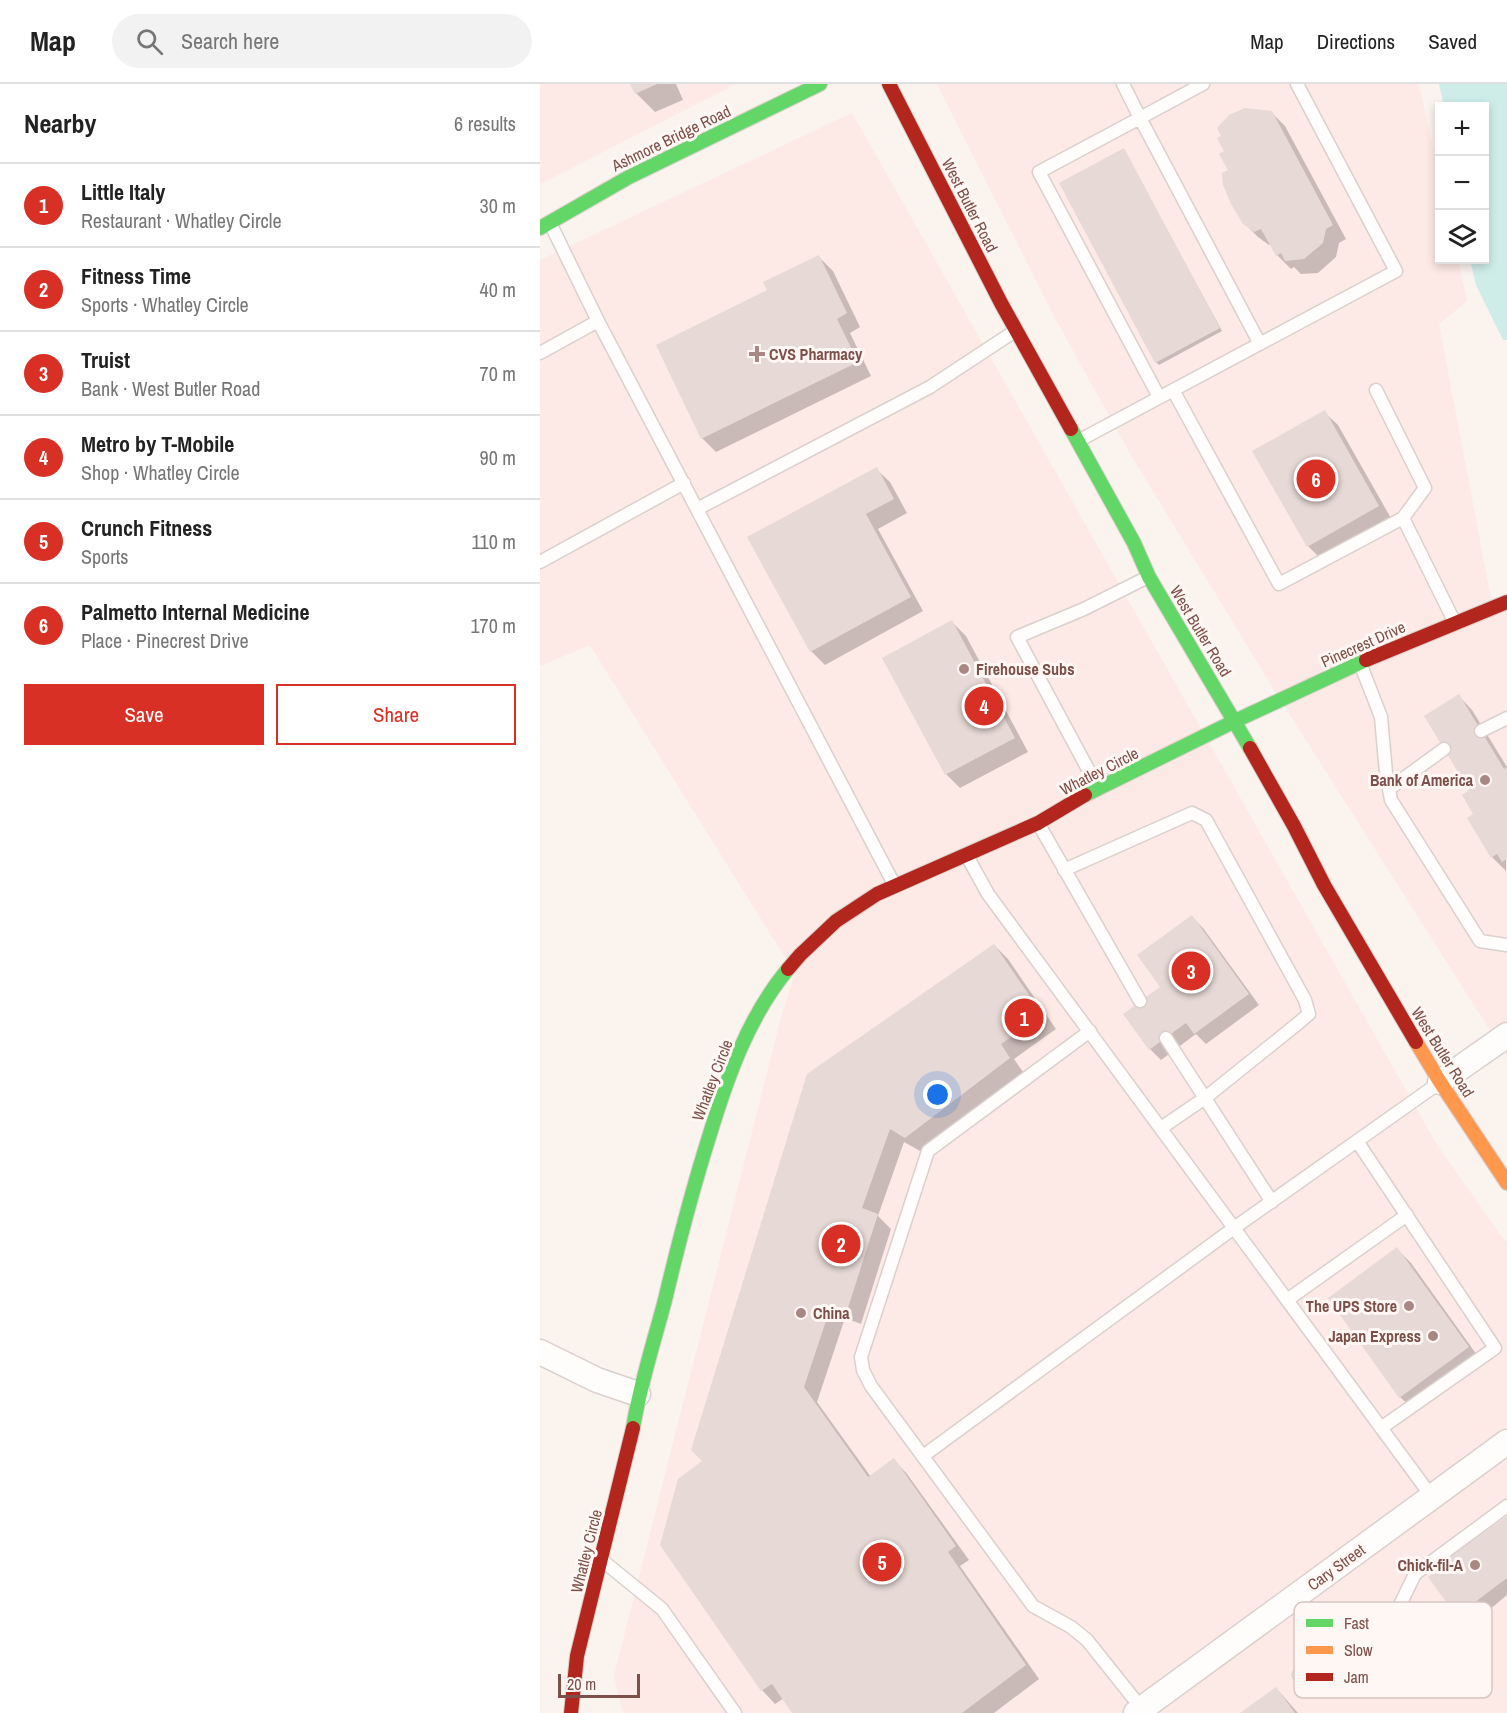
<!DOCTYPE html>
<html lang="en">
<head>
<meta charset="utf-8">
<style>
	:root { --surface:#fff; --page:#f2f2f2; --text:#222; --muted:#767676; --line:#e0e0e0; --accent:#d93025 }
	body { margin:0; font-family:"Archivo Narrow",sans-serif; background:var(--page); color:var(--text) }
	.controls { position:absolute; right:18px; top:18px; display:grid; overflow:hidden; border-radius:0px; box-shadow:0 3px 9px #0003 }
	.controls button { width:54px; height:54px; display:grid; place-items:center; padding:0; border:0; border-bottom:2px solid var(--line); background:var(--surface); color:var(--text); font:30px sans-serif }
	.scale { position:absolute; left:18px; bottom:15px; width:82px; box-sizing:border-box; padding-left:6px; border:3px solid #7d4f49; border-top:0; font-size:16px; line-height:21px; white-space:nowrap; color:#7d4f49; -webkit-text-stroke:4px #fff7f3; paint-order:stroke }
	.you { position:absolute; left:398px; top:1011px; width:21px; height:21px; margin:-15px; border:4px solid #fff; border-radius:50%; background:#1a73e8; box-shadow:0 0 0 9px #1a73e833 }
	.badge { display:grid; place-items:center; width:39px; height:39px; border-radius:50%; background:var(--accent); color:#fff; font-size:20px; font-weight:700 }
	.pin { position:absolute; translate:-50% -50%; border:3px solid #fff; box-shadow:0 2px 6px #0006 }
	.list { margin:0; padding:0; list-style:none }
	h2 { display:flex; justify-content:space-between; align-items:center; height:78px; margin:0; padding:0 24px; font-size:26px }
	h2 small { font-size:20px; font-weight:400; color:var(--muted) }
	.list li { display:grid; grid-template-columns:39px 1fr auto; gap:18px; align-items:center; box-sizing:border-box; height:84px; padding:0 24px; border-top:2px solid var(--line) }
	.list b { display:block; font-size:22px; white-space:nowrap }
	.list p { margin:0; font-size:20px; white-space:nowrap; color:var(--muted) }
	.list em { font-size:20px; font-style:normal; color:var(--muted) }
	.actions { display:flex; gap:12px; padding:18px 24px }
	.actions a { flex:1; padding:14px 0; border:2px solid var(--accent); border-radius:0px; text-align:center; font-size:21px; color:var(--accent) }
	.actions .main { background:var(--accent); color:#fff }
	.icon { flex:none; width:33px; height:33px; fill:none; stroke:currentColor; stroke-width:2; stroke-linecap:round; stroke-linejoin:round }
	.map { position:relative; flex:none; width:967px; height:1629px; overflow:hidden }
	header { display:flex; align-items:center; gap:36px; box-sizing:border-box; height:84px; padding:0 30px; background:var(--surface); border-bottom:2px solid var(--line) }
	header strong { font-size:28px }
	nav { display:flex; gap:33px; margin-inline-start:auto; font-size:21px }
	.search { width:420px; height:54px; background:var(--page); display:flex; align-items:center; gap:15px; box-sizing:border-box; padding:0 21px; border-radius:33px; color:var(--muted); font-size:22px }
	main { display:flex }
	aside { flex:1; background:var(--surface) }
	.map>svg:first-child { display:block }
	.commercial { fill:#fde9e5 }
	.water { fill:#ceede9 }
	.shadow { fill:#0003 }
	.building { fill:#e7d9d5 }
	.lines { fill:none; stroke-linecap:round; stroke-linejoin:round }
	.lane-casing { stroke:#dad0cc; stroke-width:15 }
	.street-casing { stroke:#dad0cc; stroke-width:27 }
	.fast-casing { stroke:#dbcfcb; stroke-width:16 }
	.slow-casing { stroke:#dbcfcb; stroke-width:16 }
	.jam-casing { stroke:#dbcfcb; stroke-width:16 }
	.lane { stroke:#fefdfc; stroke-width:12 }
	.street { stroke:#fefdfc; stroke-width:24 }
	.fast { stroke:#63d668; stroke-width:14 }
	.slow { stroke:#ff974d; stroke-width:14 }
	.jam { stroke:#b3261e; stroke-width:14 }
	.poi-dot { fill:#a98883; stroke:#fff7f3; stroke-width:2 }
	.labels { text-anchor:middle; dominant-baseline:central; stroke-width:6; stroke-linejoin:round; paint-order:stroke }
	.street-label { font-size:16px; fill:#7d4f49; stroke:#fff7f3 }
	.poi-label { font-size:16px; font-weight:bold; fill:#7d4f49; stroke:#fff7f3; text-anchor:end }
	.key { fill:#fff7f3; stroke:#d8c5c0; stroke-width:1.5 }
	.key-label { font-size:16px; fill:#7d4f49 }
</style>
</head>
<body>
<header>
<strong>Map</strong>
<div class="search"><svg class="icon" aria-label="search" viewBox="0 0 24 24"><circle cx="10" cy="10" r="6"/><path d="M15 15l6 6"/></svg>Search here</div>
<nav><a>Map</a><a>Directions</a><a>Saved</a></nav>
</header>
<main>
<aside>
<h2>Nearby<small>6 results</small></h2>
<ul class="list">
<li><span class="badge">1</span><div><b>Little Italy</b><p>Restaurant · Whatley Circle</p></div><em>30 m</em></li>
<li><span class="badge">2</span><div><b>Fitness Time</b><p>Sports · Whatley Circle</p></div><em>40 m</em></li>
<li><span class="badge">3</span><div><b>Truist</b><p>Bank · West Butler Road</p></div><em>70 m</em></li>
<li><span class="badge">4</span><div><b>Metro by T-Mobile</b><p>Shop · Whatley Circle</p></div><em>90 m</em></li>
<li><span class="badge">5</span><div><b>Crunch Fitness</b><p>Sports</p></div><em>110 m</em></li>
<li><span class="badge">6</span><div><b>Palmetto Internal Medicine</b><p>Place · Pinecrest Drive</p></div><em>170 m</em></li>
</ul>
<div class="actions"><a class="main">Save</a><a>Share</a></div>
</aside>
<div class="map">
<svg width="967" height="1629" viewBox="0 0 967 1629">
	<rect width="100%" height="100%" fill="#faf3ee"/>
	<!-- commercial -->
	<path class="commercial" d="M0,0H196L0,100Z
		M397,0H879L899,92L900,176H918L927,217L899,240L953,526L967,521V973L733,604L591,371L515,234Z
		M312,29L897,1061L967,1160V1629H83L74,1592L241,934L255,889L50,561L0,582V176Z"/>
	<!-- water -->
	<path class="water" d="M899,0H967V256H963L936,201L930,176H944V22H904Z"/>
	<!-- shadow -->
	<path class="shadow" d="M92,0H136L143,16L115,28L96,9Z
		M731,28L745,42L806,155L799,159L796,173L778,189L761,190L754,183L751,185L737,171L731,160L729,161L718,153L704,139L690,87Z
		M583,65L682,247L619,281L616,278Z
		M279,173L293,187L320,243L310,249L331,292L176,368L162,354L229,207Z
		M784,328L798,341L852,436L782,476L768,462L714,367Z
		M336,385L350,398L367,429L338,445L383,527L285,581L271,567Z
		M412,538L426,552L488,668L420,704L406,690Z
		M919,612L932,626L967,683L966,787L952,773L935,731Z
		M652,833L663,844L719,921L666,960L656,950L621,976L610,965L585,931L622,903Z
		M454,861L468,875L516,945L474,975L483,988L380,1067L364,1058L338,1132L351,1145L321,1240L305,1234L277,1318L331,1393L354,1376L367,1390L429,1476L420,1482L499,1595L454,1629H254L244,1614L235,1620L222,1606L164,1378L153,1365Z
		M857,1165L871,1179L942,1278L874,1326L860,1313Z
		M967,1434V1511L942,1532L939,1528L925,1539L915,1528Z
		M736,1604L758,1629H702Z"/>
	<!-- building -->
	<path class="building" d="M90,0H117L95,10Z
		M705,24L732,27L793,141L786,145L783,159L764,175L745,177L741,169L736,172L721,145L714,148L703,140L691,120L683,101L682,89L688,86L679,70L684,67L677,54L681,52L677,44L689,31Z
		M584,64L680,244L615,279L519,99Z
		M279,171L307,229L297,235L318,278L161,355L116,261L227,206L223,198Z
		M785,326L839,422L767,463L712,367Z
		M337,383L354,415L326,430L371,513L270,568L207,453Z
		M412,536L475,654L405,691L342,574Z
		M919,610L964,685L967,683V775L962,778L957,770L951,774L927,734L933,730L922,711L929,706L884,632Z
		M652,831L709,910L654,950L646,939L609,966L583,930L620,903L597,871Z
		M454,860L503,931L461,960L470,974L365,1054L350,1045L322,1124L338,1130L307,1227L291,1222L264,1303L328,1393L354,1374L416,1462L408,1468L486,1581L422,1629H252L232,1600L221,1607L120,1461L138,1395L162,1377L151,1366L267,990Z
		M857,1163L929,1263L859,1314L788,1214Z
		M967,1432V1494L930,1522L928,1518L914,1529L888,1493L903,1482L901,1479Z
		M736,1603L755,1629H700Z"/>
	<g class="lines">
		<defs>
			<path id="lane" d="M583,0L600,34L663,0
				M10,139L58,237L355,802
				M0,269L58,237
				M633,306L739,500L863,434L915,539
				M836,306L885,404L863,434
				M619,313L499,88L600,34L720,260
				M538,357L856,187L757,0
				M157,425L390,303L475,247
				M0,478L144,399
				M820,579L841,633L846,689L851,716L940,857L967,861
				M941,647L967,634
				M557,702L477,553L544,525L608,493
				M849,705L904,665
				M498,739L600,917
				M427,772L448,810L892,1413
				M524,786L652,729L666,736L765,916L769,930L756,941L665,1014L621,1044
				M550,947L388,1067L321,1273L323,1286L331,1302L493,1522L531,1543L547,1556L602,1625
				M626,954L732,1118
				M817,1057L955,1264L841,1344
				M747,1216L867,1131
				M383,1372L694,1144L899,999
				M63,1477L122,1525L195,1629
				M857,1527L914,1574
				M759,1591L857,1527L875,1490L967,1422"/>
			<path id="street" d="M900,998L967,951
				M0,1268L57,1296L98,1310
				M596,1629L967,1358"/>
			<path id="fast" d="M0,144L89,93L280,0
				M531,345L594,459L609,493L710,664
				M545,711L695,637L826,576
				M93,1344C100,1300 114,1258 125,1216C138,1161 152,1107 169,1053C187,994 208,933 248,885"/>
			<path id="slow" d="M876,958L900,998L967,1099"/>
			<path id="jam" d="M349,0L461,219L531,345
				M826,576L967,518
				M710,664L754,742L784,801L876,958
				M248,885L260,871L296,837L337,810L498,739L545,711
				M31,1629L37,1572L93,1344"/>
		</defs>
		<!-- lane casing -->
		<use href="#lane" class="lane-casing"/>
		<!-- street casing -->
		<use href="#street" class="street-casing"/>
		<!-- fast casing -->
		<use href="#fast" class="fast-casing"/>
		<!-- slow casing -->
		<use href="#slow" class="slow-casing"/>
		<!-- jam casing -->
		<use href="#jam" class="jam-casing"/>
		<!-- lane -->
		<use href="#lane" class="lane"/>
		<!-- street -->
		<use href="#street" class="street"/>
		<!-- fast -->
		<use href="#fast" class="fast"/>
		<!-- slow -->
		<use href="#slow" class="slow"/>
		<!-- jam -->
		<use href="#jam" class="jam"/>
	</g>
	<!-- markers -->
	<g class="poi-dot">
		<path d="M214 261h6v6h6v6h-6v6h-6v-6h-6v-6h6z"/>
		<circle cx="424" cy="585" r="6"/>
		<circle cx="945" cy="696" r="6"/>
		<circle cx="869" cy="1222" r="6"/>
		<circle cx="261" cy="1229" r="6"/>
		<circle cx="893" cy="1252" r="6"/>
		<circle cx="935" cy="1481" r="6"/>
	</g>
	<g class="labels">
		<!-- street labels -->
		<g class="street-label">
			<text transform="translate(131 54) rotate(-26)">Ashmore Bridge Road</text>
			<text transform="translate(430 121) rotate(63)">West Butler Road</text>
			<text transform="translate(661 547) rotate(59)">West Butler Road</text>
			<text transform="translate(823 560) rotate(-24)">Pinecrest Drive</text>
			<text transform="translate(559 687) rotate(-27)">Whatley Circle</text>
			<text transform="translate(903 968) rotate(58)">West Butler Road</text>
			<text transform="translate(172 996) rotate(-69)">Whatley Circle</text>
			<text transform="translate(46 1467) rotate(-76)">Whatley Circle</text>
			<text transform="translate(796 1483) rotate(-36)">Cary Street</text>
		</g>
		<!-- poi labels -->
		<g class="poi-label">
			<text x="229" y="270" text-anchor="start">CVS Pharmacy</text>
			<text x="436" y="585" text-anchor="start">Firehouse Subs</text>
			<text x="933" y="696">Bank of America</text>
			<text x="857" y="1222">The UPS Store</text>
			<text x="273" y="1229" text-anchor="start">China</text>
			<text x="881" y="1252">Japan Express</text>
			<text x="923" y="1481">Chick-fil-A</text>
		</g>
	</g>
	<!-- legend -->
	<rect x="754" y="1518" width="198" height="96" rx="9" class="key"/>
	<rect x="766" y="1535" width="27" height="8" fill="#63d668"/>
	<rect x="766" y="1562" width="27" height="8" fill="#ff974d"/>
	<rect x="766" y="1589" width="27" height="8" fill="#b3261e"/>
	<g class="key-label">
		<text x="804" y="1545">Fast</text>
		<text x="804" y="1572">Slow</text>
		<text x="804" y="1599">Jam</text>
	</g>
</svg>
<div class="controls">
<button>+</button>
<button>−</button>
<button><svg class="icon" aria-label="layers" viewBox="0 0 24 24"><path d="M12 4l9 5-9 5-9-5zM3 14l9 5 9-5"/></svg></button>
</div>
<div class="scale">20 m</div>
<div class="you"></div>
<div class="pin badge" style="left:484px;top:934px">1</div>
<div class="pin badge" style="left:301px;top:1160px">2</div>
<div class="pin badge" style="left:651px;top:887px">3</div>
<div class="pin badge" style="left:444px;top:622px">4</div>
<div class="pin badge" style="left:342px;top:1478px">5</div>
<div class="pin badge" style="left:776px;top:395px">6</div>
</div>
</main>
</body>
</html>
